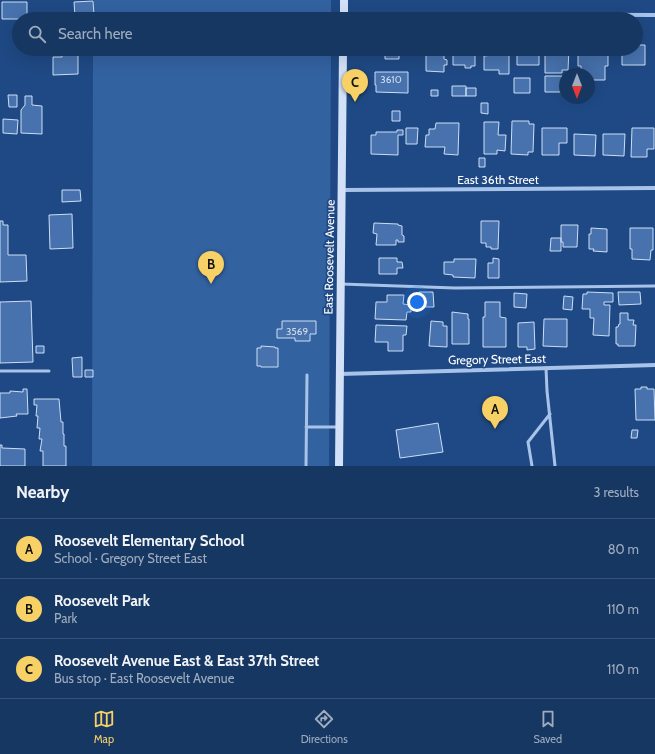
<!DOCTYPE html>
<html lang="en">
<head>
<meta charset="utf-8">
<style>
	:root { --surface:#173763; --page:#203f69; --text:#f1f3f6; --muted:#9eacbe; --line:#365178; --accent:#f8d166 }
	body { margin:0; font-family:Cabin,sans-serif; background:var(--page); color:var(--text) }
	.compass { position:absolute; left:559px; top:68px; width:36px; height:36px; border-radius:50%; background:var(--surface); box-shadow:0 4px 16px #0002; rotate:180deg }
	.you { position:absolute; left:417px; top:302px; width:14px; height:14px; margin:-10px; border:3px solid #fff; border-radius:50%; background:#1a73e8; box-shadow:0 0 0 6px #1a73e833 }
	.badge { display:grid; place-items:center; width:26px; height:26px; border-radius:50%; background:var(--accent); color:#111; font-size:13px; font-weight:700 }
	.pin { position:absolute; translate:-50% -33px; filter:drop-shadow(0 1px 2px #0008) }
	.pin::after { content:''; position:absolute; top:21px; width:14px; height:12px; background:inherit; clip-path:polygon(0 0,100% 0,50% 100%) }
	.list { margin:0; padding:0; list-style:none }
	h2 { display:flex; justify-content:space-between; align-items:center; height:52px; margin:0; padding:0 16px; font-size:17px }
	h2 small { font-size:13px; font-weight:400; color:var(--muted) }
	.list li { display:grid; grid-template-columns:26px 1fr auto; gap:12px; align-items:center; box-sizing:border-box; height:60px; padding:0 16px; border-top:1px solid var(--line) }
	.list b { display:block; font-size:15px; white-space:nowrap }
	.list p { margin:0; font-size:13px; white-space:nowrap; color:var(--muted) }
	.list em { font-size:13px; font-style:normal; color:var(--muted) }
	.icon { flex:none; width:22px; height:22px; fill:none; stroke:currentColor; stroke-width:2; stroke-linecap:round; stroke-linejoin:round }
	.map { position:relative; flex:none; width:655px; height:466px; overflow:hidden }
	.search { position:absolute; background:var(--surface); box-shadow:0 4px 16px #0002; left:12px; right:12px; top:12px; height:44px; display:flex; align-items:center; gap:10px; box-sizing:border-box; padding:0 14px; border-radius:22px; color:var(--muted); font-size:15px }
	.sheet { height:232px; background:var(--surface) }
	nav { display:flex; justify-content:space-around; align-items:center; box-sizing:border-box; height:56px; border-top:1px solid var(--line); background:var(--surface); font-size:11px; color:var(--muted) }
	nav a { display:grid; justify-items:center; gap:2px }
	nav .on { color:var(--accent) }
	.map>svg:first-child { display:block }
	.green { fill:#3362a1 }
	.building { fill:#4772ad; stroke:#cbdef7 }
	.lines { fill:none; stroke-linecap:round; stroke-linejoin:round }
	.lane { stroke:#a7c3e9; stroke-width:3 }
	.street { stroke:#a7c3e9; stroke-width:4 }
	.secondary { stroke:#d2e1f7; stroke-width:8 }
	.labels { text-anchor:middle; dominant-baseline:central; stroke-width:3.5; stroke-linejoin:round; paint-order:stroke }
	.number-label { font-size:10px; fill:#d1dcea }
	.street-label { font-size:12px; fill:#fff; stroke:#1f4984 }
</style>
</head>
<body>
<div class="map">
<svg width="655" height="466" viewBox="0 0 655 466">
	<rect width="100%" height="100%" fill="#1f4984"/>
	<!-- green -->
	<path class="green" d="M94,0H331V19H94Z
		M93,49H331L329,466H92Z"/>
	<!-- building -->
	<path class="building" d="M93,1L94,15L75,16L74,2Z
		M2,2H27V19H2Z
		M636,42L639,43V45H645V65H622V49H636Z
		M55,49H78V74L53,75V57H62V54H55Z
		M373,49H399V59H385V52H376L373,51Z
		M426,49H444V59L447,60V65H444V72L426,71Z
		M453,49H475V66H471V68H465V65H453Z
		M493,49H509V74H499V70H484V56L493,55Z
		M517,49H539V65H517Z
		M545,49H569L568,70H562V73H545Z
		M578,49H608V66H605V80H589V74H581V66H578Z
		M375,72H408V93L376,92V85H375Z
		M545,76H562V92H545Z
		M514,78H530V93H514Z
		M452,86H466V96H452Z
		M466,88H476V96H466Z
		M431,90H438V96H431Z
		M8,95H17V107H9Z
		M25,96H32V105L42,106V134L21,133V110L25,105Z
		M481,103H488V114L481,113Z
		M392,111H400V121H392Z
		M3,119L18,120L17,134L3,133Z
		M512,121H529V124H534L533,152H528V155L511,154Z
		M484,122H499L498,135H506L505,151L497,150V154H484Z
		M436,123H459L458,155L444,154L445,147H425L426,135H429V129H435Z
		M406,128H418L417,144H406Z
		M542,128H567V143H559V155H542Z
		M632,128H654V149H647V157H631Z
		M397,130H403V135H398V155L371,154V135H376V132H397Z
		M574,134L596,135L595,156L574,155Z
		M603,134H625L624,156L603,155Z
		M479,158H485V167H479Z
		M62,190H80L81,201L62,202Z
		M72,214L73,248L50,249L49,215Z
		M0,221H3V225H8V255H26L27,281L0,282Z
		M481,221H499L498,249H491V247H486V243H481Z
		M374,223L398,224V225L402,226V235L404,236V242H398V240H396V245H376L377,234L373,233Z
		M561,225H578L577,247H563V242H561Z
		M591,228L607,229V252L593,251L594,249H589V234H591Z
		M630,228H653V250H651L650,260L632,259V249H630Z
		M551,238H561V251H550Z
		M379,258H397V262H402L403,268H397V274H379Z
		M493,258L499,259V278H488V263H493Z
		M454,259H476L475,278L453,277V275L444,274V262H454Z
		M419,292H433L434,307H420V302H414V296H419Z
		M587,292L613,293V302H604V305H610L609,336L593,335L594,318H590V309H582L583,294H587Z
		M618,292H640L641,304L619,305Z
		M514,293L527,294L526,308L514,307Z
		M387,295H404L403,304L411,305V312H407L406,320L375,319L376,302H387Z
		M564,296L573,297L572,310L563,309Z
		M31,301L33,362L0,363V302Z
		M485,302H500V317L506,318V347H483V317H485Z
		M452,312L468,314V319H469V344H452Z
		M620,313H628V320H634L633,325H636L635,346H618V344H616V327H618L619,324H620Z
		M544,319H567V347L543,346Z
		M282,321H316V334H310V341H295V338H277V329H282Z
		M431,321L443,322V326H447V347L429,346Z
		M534,322L535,349L527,350V347H518V323Z
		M376,325L407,326L406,335H403V351H388V342H375Z
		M36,346H44V353H36Z
		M261,346L275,347V348H278V367H261V366H257V348H261Z
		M82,357V377H73L72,358Z
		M85,370H93V377H85Z
		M641,387H647V389H654L655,420H636L635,389H641Z
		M23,389H27L28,414H16L17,416L0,418V393H10V391L23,392Z
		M34,399H59L61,422H63V434H64V446H66V466H43V451H40L42,439H39L40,428H37L38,416H36L37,405H34Z
		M438,423L443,452L400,458L396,430Z
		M632,430H638L637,438H631Z
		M0,445H2V448L25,449V466H0Z"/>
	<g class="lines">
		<!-- lane -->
		<path class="lane" d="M341,284L455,288L655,286
			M546,368L547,391L555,466
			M0,371H49
			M306,427H338
			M306,466L307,375
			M532,466L528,442L550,414"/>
		<!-- street -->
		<path class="street" d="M344,14L655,15
			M342,190L655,188
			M340,374L655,365"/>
		<!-- secondary -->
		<path class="secondary" d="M344,19V0
			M339,466L343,49"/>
	</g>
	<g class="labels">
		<!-- number labels -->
		<g class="number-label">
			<text x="391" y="79">3610</text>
			<text x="297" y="331">3569</text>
		</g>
		<!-- street labels -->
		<g class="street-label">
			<text x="498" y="179">East 36th Street</text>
			<text transform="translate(329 257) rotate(-89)">East Roosevelt Avenue</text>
			<text transform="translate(497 359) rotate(-1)">Gregory Street East</text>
		</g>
	</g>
</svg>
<svg class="compass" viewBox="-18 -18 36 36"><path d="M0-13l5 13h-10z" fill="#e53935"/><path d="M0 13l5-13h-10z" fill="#9eacbe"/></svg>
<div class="you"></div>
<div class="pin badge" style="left:495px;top:429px">A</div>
<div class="pin badge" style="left:211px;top:284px">B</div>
<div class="pin badge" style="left:355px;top:102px">C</div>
<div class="search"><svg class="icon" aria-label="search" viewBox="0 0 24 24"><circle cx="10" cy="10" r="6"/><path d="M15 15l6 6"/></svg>Search here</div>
</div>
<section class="sheet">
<h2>Nearby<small>3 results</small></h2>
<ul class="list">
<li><span class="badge">A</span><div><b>Roosevelt Elementary School</b><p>School · Gregory Street East</p></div><em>80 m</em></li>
<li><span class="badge">B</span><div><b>Roosevelt Park</b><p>Park</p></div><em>110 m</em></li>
<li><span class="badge">C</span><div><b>Roosevelt Avenue East &amp; East 37th Street</b><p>Bus stop · East Roosevelt Avenue</p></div><em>110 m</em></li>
</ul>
</section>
<nav>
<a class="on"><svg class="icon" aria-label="map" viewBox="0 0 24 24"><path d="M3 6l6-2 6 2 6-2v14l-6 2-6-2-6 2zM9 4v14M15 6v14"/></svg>Map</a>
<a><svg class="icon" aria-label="directions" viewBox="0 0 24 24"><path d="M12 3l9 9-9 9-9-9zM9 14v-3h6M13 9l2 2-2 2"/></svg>Directions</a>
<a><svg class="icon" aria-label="saved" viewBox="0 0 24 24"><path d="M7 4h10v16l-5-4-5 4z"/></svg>Saved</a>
</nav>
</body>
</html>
